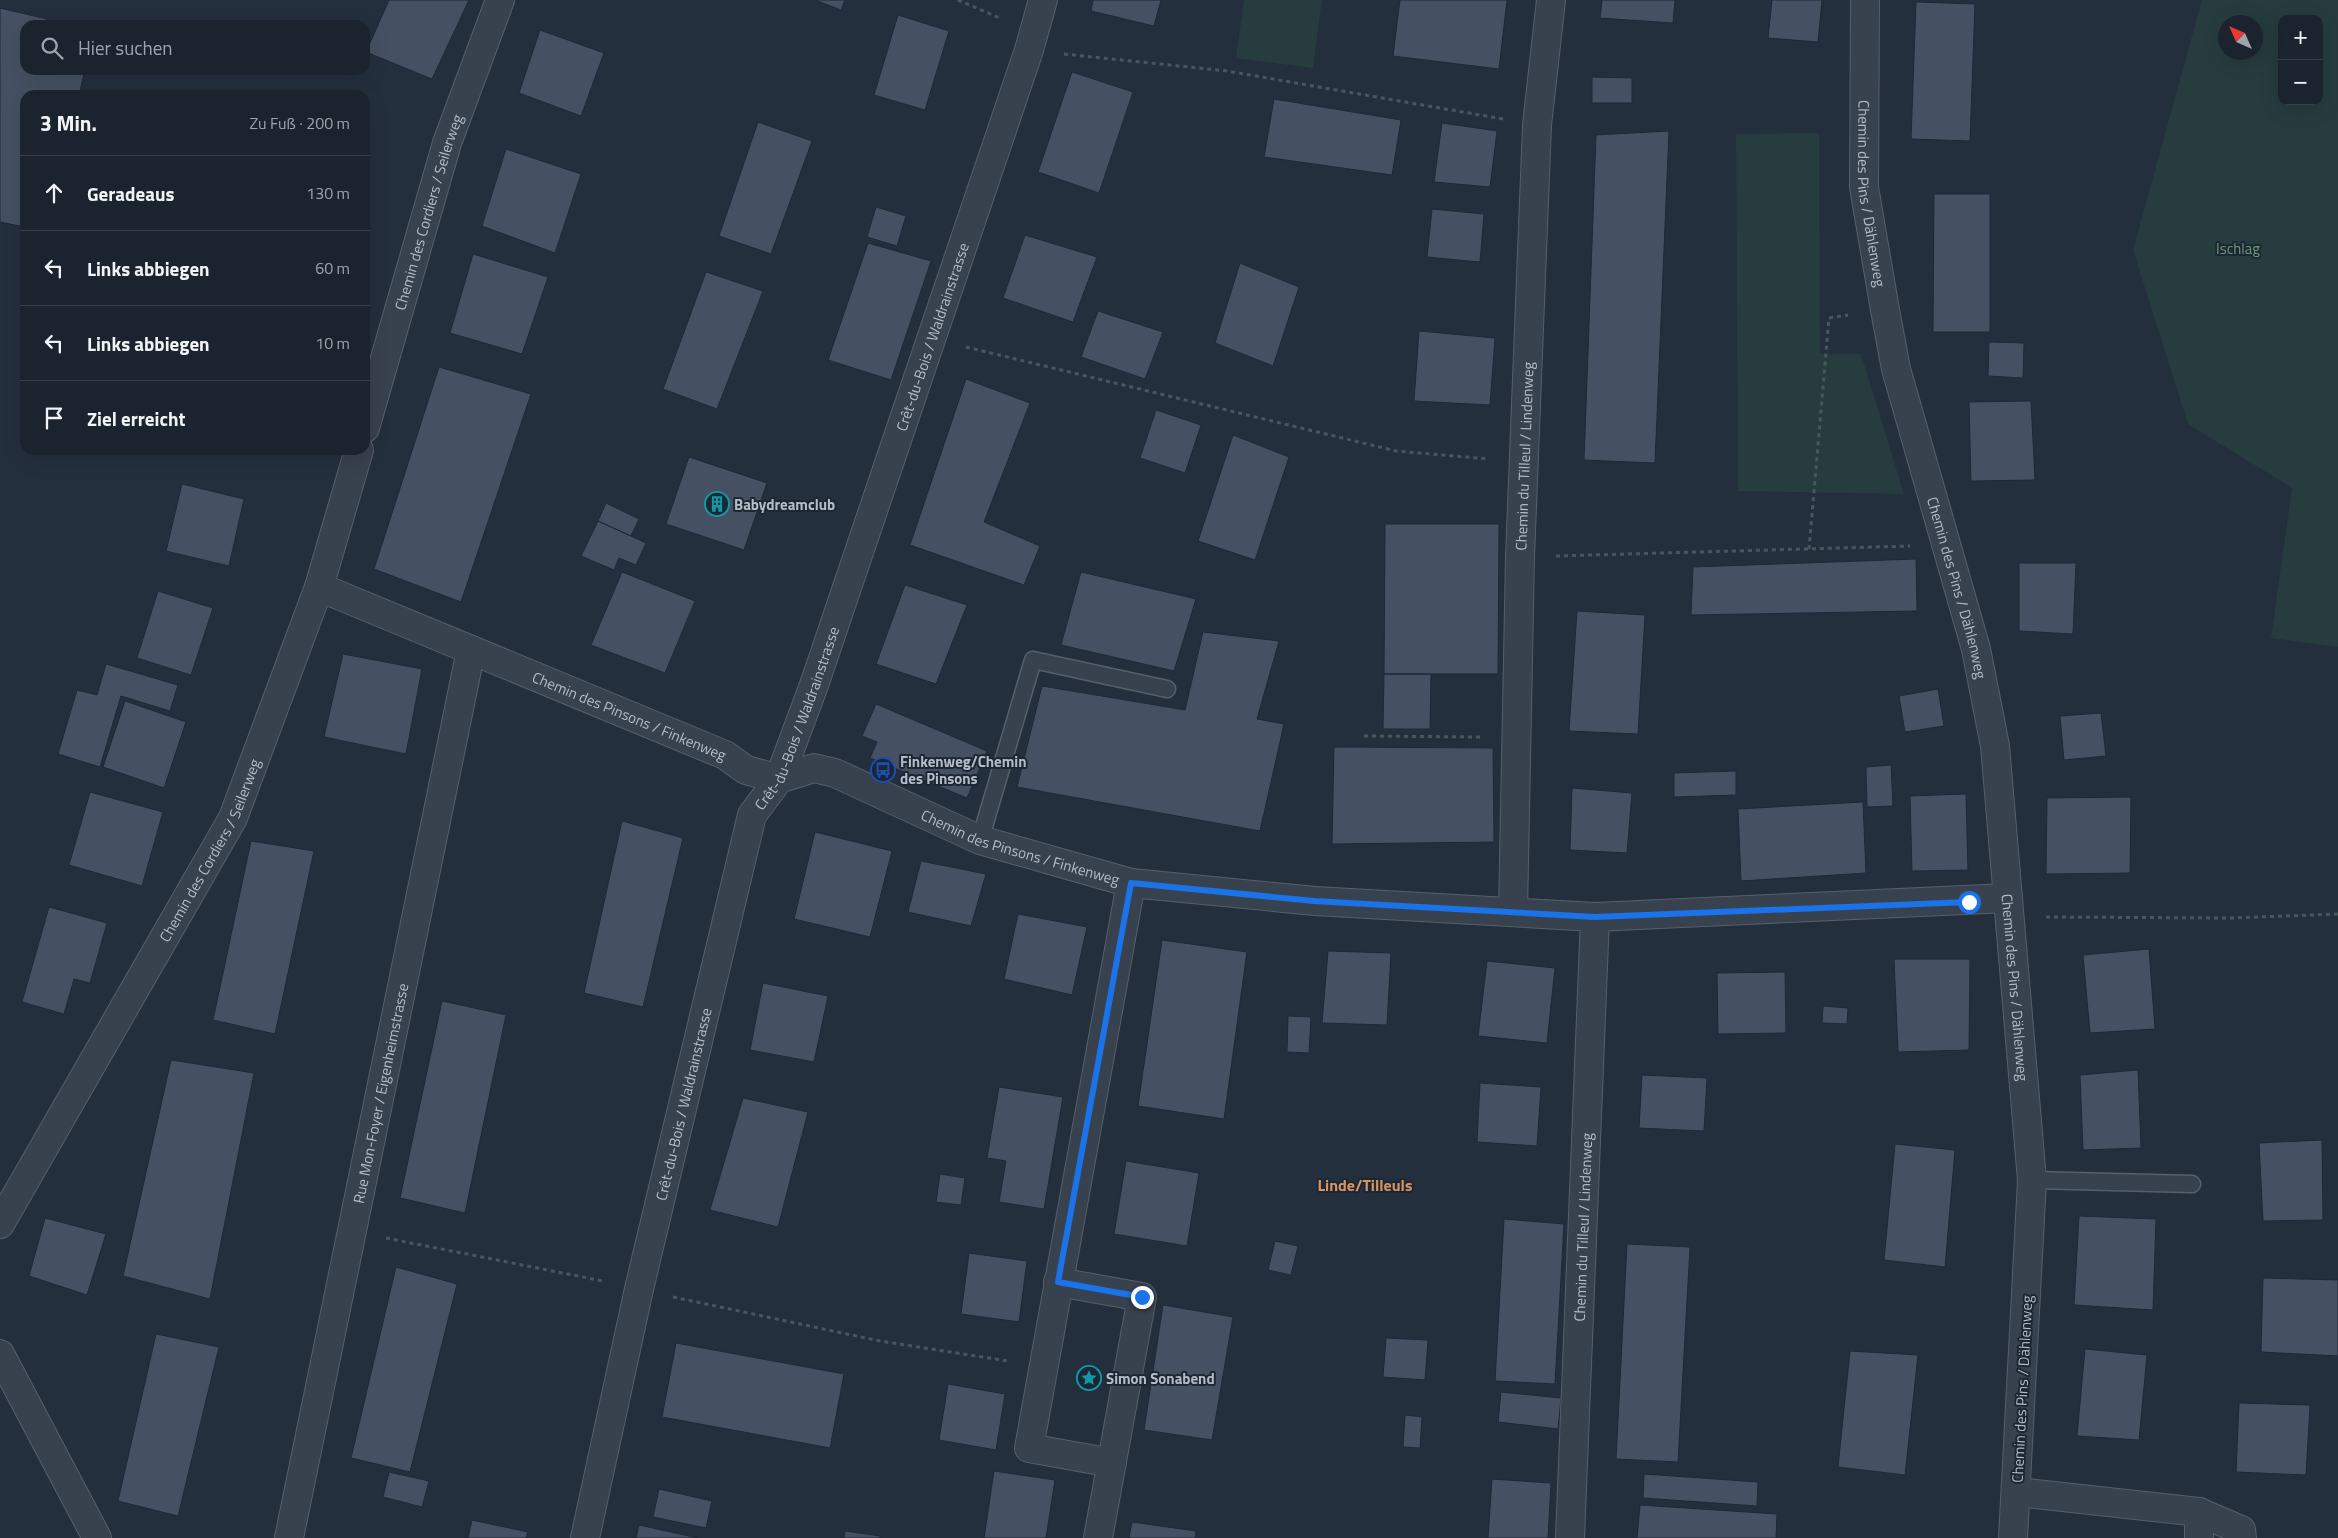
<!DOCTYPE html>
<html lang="de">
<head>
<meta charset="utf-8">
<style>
	:root { --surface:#1b232e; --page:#282f3a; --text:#f1f3f6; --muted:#a0a4aa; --line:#39404a }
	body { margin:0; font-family:"Titillium Web",sans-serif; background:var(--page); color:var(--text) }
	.controls { position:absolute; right:15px; top:15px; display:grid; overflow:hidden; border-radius:10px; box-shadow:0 5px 20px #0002 }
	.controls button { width:45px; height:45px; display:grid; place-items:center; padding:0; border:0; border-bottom:1px solid var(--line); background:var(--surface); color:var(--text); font:25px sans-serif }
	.compass { position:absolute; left:2218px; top:15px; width:45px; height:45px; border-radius:50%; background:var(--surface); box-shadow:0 5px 20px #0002; rotate:315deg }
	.stop { position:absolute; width:15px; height:15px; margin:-11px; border:4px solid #1a73e8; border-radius:50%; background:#fff }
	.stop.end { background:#1a73e8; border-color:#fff; box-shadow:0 1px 5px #0008 }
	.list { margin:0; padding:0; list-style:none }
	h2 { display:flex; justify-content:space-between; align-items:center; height:65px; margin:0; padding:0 20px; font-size:21px }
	h2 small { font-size:16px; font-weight:400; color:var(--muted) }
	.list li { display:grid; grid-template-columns:32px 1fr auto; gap:15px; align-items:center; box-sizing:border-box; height:75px; padding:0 20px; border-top:1px solid var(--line) }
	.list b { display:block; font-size:19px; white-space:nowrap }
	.list em { font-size:16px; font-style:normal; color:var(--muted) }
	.icon { flex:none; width:28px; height:28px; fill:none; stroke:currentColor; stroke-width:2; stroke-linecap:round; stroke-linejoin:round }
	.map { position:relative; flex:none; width:2338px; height:1538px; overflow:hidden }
	.search { position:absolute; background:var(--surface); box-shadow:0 5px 20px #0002; left:20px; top:20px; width:350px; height:55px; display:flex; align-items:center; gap:12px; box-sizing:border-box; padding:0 18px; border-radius:15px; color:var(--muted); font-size:19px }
	.panel { position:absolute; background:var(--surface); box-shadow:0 5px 20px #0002; left:20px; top:90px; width:350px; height:365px; border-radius:15px }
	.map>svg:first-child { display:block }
	.green { fill:#263c3f; fill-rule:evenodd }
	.building { fill:#455162; stroke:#1f2835 }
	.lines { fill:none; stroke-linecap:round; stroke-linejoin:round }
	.service-casing { stroke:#565f6c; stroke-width:19 }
	.minor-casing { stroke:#565f6c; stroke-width:30 }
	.path { stroke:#44595c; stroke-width:3; stroke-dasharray:4 4; stroke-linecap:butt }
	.service { stroke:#38414e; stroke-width:16 }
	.minor { stroke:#38414e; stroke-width:28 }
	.route { stroke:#1a73e8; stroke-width:6 }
	.labels { text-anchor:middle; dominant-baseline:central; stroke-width:4; stroke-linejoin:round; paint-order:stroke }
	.street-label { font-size:15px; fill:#b4bcc9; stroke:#1d2633 }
	.park-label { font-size:15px; fill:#6b9a76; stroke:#1d2633 }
	.poi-label { font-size:15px; font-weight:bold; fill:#b4bcc9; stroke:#1d2633; text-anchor:start }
	.neighbourhood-label { font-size:16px; font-weight:bold; fill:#d59563; stroke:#1d2633 }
</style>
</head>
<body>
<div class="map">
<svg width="2338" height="1538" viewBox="0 0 2338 1538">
	<rect width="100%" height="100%" fill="#242f3e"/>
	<!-- green -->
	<path class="green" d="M1244,0H1322L1313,68L1236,58Z
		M2202,0H2338V647L2271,638L2292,488L2188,424L2133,250ZM2282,19H2319V101H2282ZM2256,22V52H2226V22Z
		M1819,133L1820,354H1861L1904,494L1738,491L1736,134Z"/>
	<!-- building -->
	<path class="building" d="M389,0H469L432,79L366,52Z
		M815,0H845L841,10Z
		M1093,0H1161L1154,26L1091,11Z
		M1400,0H1507L1499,69L1393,56Z
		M1602,0H1675L1673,23L1600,18Z
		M1772,0H1822L1818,42L1768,38Z
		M1916,2L1975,4L1970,141L1911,139Z
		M0,8L47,19L46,25H25V70H85L80,91L94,94L25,95V227L0,222Z
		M898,15L949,31L925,110L874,95Z
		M540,30L604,53L581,116L519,93Z
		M1072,72L1133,92L1099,193L1038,172Z
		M1592,77L1632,78V103H1592Z
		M1274,99L1401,120L1392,175L1264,157Z
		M758,122L812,141L771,254L719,236Z
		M1442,123L1497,131L1490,187L1434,182Z
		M1669,131L1655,463L1584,460L1596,135Z
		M506,149L581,174L555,253L482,226Z
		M1934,194H1990V332H1933Z
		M876,207L906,216L897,246L867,237Z
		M1432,209L1484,214L1480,262L1427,257Z
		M1025,235L1097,257L1073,322L1003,298Z
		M868,243L931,261L891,380L828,360Z
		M473,254L548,277L522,354L450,333Z
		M1240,263L1299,287L1273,366L1215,343Z
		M706,272L763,291L717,409L663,389Z
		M1098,311L1163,332L1145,379L1081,357Z
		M1419,331L1495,338L1490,405L1414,401Z
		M1989,342L2024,343L2023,378L1988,376Z
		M439,367L531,394L461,602L374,569Z
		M966,379L1030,403L984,522L1040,546L1024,585L910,545Z
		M2031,401L2035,480L1971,481L1969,402Z
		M1156,410L1201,425L1185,473L1140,458Z
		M1233,435L1289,457L1255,560L1198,541Z
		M279,450H298L297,455Z
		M689,457L767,483L744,550L666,524Z
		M182,484L244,499L229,566L166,551Z
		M606,503L639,519L631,536L598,521Z
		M598,521L646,543L636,565L619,558L614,570L581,556Z
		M1385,524H1499L1498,674H1384Z
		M1916,559L1917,611L1691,615L1693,567Z
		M2019,563H2076L2073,634L2019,631Z
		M622,572L695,601L665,673L591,645Z
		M1081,572L1196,599L1174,671L1061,645Z
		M905,585L967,605L936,684L876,664Z
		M158,591L213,608L191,675L137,658Z
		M1577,611L1645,615L1638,734L1569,731Z
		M1203,632L1279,641L1257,719L1284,724L1260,831L1017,787L1042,686L1185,710Z
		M343,654L422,669L406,754L324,737Z
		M106,664L178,685L170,711L121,696L100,767L58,754L77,690L97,695Z
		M1384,674H1431L1430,729H1383Z
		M1938,689L1944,726L1905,732L1899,696Z
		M125,701L186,722L164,788L103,767Z
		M876,704L987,751L967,798L870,758L877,742L862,736Z
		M2101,713L2106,756L2064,760L2060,716Z
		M1334,747L1493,748L1494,842L1332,844Z
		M1891,765L1893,806L1867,807L1866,767Z
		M1736,771V795L1674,797V773Z
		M1572,788L1632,793L1627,853L1570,850Z
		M90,792L163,812L142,886L69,865Z
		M1966,794L1968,870L1912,871L1910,796Z
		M2131,797L2130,873L2046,874L2047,798Z
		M1863,802L1866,873L1741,881L1738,809Z
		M622,821L683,838L643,1007L584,993Z
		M815,832L892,851L870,937L794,919Z
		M251,841L314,851L275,1034L213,1020Z
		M921,861L986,874L971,926L908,912Z
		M49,907L107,923L90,983L74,979L64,1014L22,1002Z
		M1018,914L1087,927L1072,995L1004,979Z
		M1162,940L1247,952L1224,1119L1138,1106Z
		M2149,949L2155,1029L2090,1033L2083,955Z
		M1328,951L1391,953L1387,1025L1322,1023Z
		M1894,959H1970L1969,1050L1898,1052Z
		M1487,961L1555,968L1547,1043L1478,1036Z
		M1785,972L1786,1033L1718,1034L1717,973Z
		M763,983L828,996L814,1062L750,1050Z
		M442,1001L506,1015L465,1213L400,1198Z
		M1823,1006L1848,1008L1847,1024L1822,1023Z
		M1288,1016L1311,1017L1309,1053L1287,1052Z
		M171,1060L254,1073L210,1299L123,1276Z
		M2138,1070L2141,1148L2083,1150L2080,1075Z
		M1642,1075L1707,1078L1704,1131L1639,1128Z
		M1480,1083L1541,1087L1537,1146L1477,1142Z
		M999,1087L1063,1097L1044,1209L999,1202L1006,1161L987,1158Z
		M743,1098L808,1112L778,1227L710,1210Z
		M2322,1140L2323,1220L2263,1221L2259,1143Z
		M1895,1144L1955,1150L1945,1267L1884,1260Z
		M1126,1161L1199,1173L1187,1246L1114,1234Z
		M940,1174L965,1178L961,1205L936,1202Z
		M2079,1216L2156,1219L2153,1310L2074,1305Z
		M45,1218L106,1234L87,1295L29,1276Z
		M1504,1219L1564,1224L1555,1384L1495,1381Z
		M1275,1241L1298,1246L1291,1275L1268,1270Z
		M1627,1244L1690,1247L1678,1462L1616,1459Z
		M969,1253L1027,1261L1019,1322L961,1314Z
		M396,1267L457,1284L410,1472L351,1458Z
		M2263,1278L2338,1280V1356L2261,1352Z
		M1163,1305L1233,1317L1212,1440L1144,1430Z
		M156,1334L219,1347L178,1516L118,1501Z
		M1386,1338L1428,1340L1425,1380L1383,1377Z
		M676,1343L844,1374L830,1448L662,1417Z
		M2085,1349L2147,1355L2139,1440L2077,1436Z
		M1850,1351L1918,1355L1905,1475L1838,1467Z
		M948,1384L1005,1394L996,1450L939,1440Z
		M1501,1392L1561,1398L1558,1429L1498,1422Z
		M2239,1403L2310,1405L2306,1475L2236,1472Z
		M1405,1415L1422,1417L1420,1448L1403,1447Z
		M994,1471L1055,1480L1046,1538H984Z
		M389,1472L429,1481L422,1507L383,1497Z
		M1644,1474L1758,1482L1757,1506L1643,1498Z
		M1492,1479L1551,1483L1548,1538H1488Z
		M659,1489L712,1501L706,1528L653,1517Z
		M1640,1505L1777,1514L1776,1538H1637Z
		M472,1520L528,1532L526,1538H468Z
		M1132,1522L1196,1531L1195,1538H1129Z
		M639,1525L698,1538H636Z
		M845,1531L880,1536V1538H844Z"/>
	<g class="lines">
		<defs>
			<path id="service" d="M980,840L1033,660L1167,689
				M2032,1180L2192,1184"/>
			<g id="minor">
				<path id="s1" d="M1865,0L1864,187L1885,310L1896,369L1976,649L1995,746L2032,1180L2013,1538"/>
				<path id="s2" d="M365,428L447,143L500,0"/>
				<path id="s3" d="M319,587L725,755L746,770L779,779L814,768L835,773L980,840L1131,883L1315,901L1595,917L2008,898"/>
				<path id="s4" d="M1513,912L1520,557L1537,125L1551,0"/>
				<path id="s5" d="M0,1224L233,818L319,587L359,450"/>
				<path d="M1058,1282L1142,1297L1098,1538"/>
				<path d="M0,1354L97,1538"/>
				<path d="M1112,1463L1029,1448L1131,883"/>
				<path d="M2017,1492L2199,1512V1538"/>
				<path d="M2199,1512L2241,1530L2242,1538"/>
				<path id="s6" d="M289,1538L471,650"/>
				<path id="s7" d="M585,1538L639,1289L752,815L779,779L814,685L1029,50L1043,0"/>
				<path id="s8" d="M1570,1538L1595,917"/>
			</g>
		</defs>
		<!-- service casing -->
		<use href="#service" class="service-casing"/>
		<!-- minor casing -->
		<use href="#minor" class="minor-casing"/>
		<!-- path -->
		<path class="path" d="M958,0L1002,19
			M1064,54L1227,71L1503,119
			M966,347L1396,451L1489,459
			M1809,549L1829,318L1848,315
			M1556,556L1910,546
			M1364,736L1481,737
			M2046,917L2231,918L2338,914
			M386,1238L603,1281
			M673,1297L880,1341L1008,1361
			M1078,1373L1092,1376"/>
		<!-- service -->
		<use href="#service" class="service"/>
		<!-- minor -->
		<use href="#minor" class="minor"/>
	</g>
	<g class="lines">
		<!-- route -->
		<path class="route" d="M1142,1297L1058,1282L1131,883L1314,901L1595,917L1969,902"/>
	</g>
	<!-- icons -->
	<defs>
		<symbol id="building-ring" viewBox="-11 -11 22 22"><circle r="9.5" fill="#1d2633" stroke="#0f9aa8" stroke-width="1.5"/><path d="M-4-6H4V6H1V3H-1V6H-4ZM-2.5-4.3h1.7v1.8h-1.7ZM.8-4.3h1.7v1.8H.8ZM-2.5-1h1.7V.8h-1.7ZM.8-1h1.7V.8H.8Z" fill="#0f9aa8"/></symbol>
		<symbol id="bus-ring" viewBox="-11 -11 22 22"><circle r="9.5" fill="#1d2633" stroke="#1a4fb4" stroke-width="1.5"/><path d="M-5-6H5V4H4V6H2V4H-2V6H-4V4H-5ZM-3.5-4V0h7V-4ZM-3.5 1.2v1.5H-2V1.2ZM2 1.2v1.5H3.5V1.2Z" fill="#1a4fb4"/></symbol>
		<symbol id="sight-ring" viewBox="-11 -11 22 22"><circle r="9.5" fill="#1d2633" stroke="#0f9aa8" stroke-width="1.5"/><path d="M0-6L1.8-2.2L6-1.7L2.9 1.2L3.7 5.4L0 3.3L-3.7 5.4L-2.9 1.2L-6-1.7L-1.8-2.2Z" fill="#0f9aa8"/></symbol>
	</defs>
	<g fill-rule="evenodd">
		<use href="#building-ring" x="703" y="490" width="28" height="28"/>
		<use href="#bus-ring" x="869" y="756" width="28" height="28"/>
		<use href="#sight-ring" x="1075" y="1364" width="28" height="28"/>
	</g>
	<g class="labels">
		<!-- street labels -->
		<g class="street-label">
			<text stroke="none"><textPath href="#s1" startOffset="194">Chemin des Pins / Dählenweg</textPath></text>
			<text stroke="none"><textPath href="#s2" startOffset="225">Chemin des Cordiers / Seilerweg</textPath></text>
			<text stroke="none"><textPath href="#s7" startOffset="1255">Crêt-du-Bois / Waldrainstrasse</textPath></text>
			<text stroke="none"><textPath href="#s4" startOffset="456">Chemin du Tilleul / Lindenweg</textPath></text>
			<text stroke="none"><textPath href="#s1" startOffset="599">Chemin des Pins / Dählenweg</textPath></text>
			<text stroke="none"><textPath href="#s7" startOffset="850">Crêt-du-Bois / Waldrainstrasse</textPath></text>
			<text stroke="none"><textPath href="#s3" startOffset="336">Chemin des Pinsons / Finkenweg</textPath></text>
			<text stroke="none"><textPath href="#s3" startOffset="758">Chemin des Pinsons / Finkenweg</textPath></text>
			<text stroke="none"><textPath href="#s5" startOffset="429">Chemin des Cordiers / Seilerweg</textPath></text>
			<text stroke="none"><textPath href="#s1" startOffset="1004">Chemin des Pins / Dählenweg</textPath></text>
			<text stroke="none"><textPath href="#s6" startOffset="454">Rue Mon-Foyer / Eigenheimstrasse</textPath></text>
			<text stroke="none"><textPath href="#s7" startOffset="445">Crêt-du-Bois / Waldrainstrasse</textPath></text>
			<text stroke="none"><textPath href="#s8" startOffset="311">Chemin du Tilleul / Lindenweg</textPath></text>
			<text transform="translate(2022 1389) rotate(-87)">Chemin des Pins / Dählenweg</text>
		</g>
		<!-- park labels -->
		<g class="park-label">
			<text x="2238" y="248">Ischlag</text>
		</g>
		<!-- poi labels -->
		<g class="poi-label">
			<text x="734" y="504">Babydreamclub</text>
			<text x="900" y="761">Finkenweg/Chemin<tspan x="900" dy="17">des Pinsons</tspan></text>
			<text x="1106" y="1378">Simon Sonabend</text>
		</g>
		<!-- neighbourhood labels -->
		<g class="neighbourhood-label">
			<text x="1365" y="1185">Linde/Tilleuls</text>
		</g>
	</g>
</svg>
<div class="controls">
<button>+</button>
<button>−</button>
</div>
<svg class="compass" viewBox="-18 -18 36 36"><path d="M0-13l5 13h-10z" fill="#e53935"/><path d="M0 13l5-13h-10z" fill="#a0a4aa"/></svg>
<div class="stop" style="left:1969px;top:902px"></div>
<div class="stop end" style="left:1142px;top:1297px"></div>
<div class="search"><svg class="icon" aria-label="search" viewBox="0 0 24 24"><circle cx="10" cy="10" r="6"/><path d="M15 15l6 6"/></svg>Hier suchen</div>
<section class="panel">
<h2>3 Min.<small>Zu Fuß · 200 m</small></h2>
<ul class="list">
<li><svg class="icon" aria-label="ahead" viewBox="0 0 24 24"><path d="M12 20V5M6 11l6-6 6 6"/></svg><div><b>Geradeaus</b></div><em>130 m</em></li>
<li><svg class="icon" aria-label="left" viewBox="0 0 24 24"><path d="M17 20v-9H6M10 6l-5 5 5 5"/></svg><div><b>Links abbiegen</b></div><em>60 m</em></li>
<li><svg class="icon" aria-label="left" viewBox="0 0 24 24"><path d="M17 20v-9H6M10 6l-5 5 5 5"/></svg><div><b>Links abbiegen</b></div><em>10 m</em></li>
<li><svg class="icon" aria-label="arrive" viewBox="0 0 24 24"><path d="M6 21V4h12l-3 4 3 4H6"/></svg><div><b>Ziel erreicht</b></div></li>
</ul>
</section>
</div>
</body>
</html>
